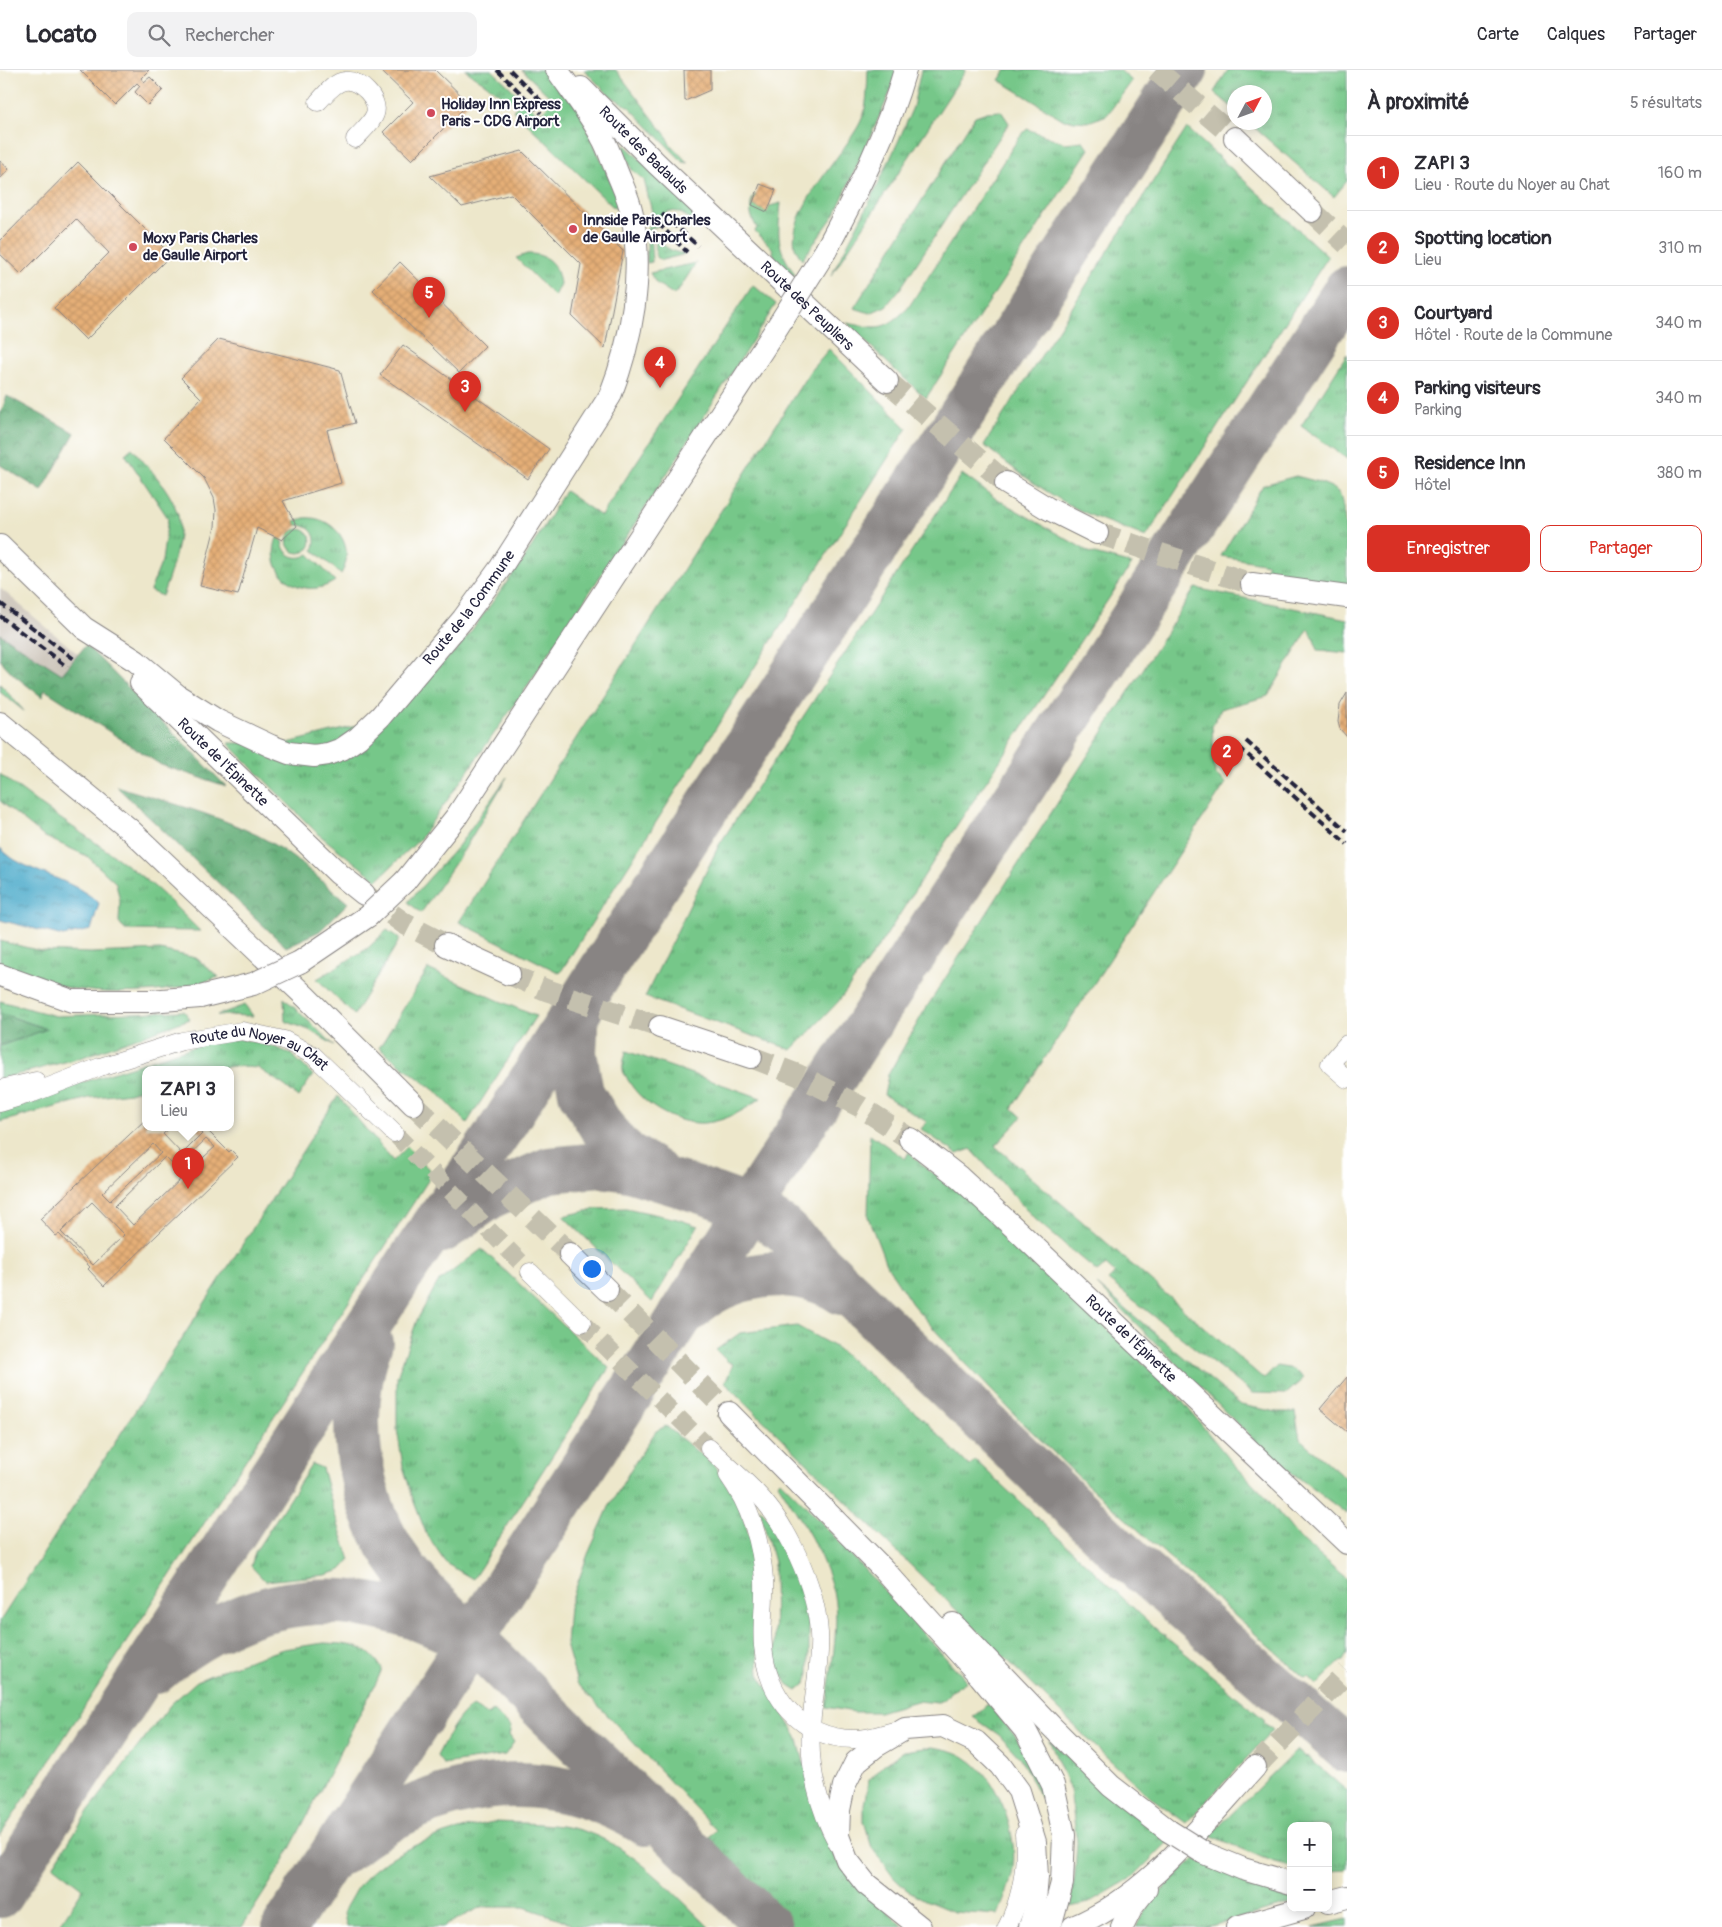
<!DOCTYPE html>
<html lang="fr">
<head>
<meta charset="utf-8">
<style>
	:root { --surface:#fff; --page:#f2f2f3; --text:#2b2b33; --muted:#7c7c81; --line:#e1e1e2; --accent:#d93025 }
	body { margin:0; font-family:Pangolin,sans-serif; background:var(--page); color:var(--text) }
	.controls { position:absolute; right:15px; bottom:15px; display:grid; overflow:hidden; border-radius:10px; box-shadow:0 2px 12px #0003 }
	.controls button { width:45px; height:45px; display:grid; place-items:center; padding:0; border:0; border-bottom:1px solid var(--line); background:var(--surface); color:var(--text); font:25px sans-serif }
	.compass { position:absolute; left:1227px; top:15px; width:45px; height:45px; border-radius:50%; background:var(--surface); box-shadow:0 2px 12px #0003; rotate:49deg }
	.you { position:absolute; left:591px; top:1198px; width:18px; height:18px; margin:-12px; border:4px solid #fff; border-radius:50%; background:#1a73e8; box-shadow:0 0 0 8px #1a73e833 }
	.badge { display:grid; place-items:center; width:32px; height:32px; border-radius:50%; background:var(--accent); color:#fff; font-size:16px; font-weight:700 }
	.pin { position:absolute; translate:-50% -41px; filter:drop-shadow(0 1px 2px #0008) }
	.pin::after { content:''; position:absolute; top:26px; width:18px; height:15px; background:inherit; clip-path:polygon(0 0,100% 0,50% 100%) }
	.popup { position:absolute; left:142px; top:996px; width:92px; height:65px; box-sizing:border-box; display:grid; place-content:center; border-radius:10px; background:var(--surface); filter:drop-shadow(0 1px 4px #0005); font-size:16px; white-space:nowrap; color:var(--muted) }
	.popup b { font-size:19px; color:var(--text) }
	.popup::after { content:''; position:absolute; left:50%; top:100%; margin-left:-10px; border:10px solid transparent; border-top-color:var(--surface) }
	.list { margin:0; padding:0; list-style:none }
	h2 { display:flex; justify-content:space-between; align-items:center; height:65px; margin:0; padding:0 20px; font-size:21px }
	h2 small { font-size:16px; font-weight:400; color:var(--muted) }
	.list li { display:grid; grid-template-columns:32px 1fr auto; gap:15px; align-items:center; box-sizing:border-box; height:75px; padding:0 20px; border-top:1px solid var(--line) }
	.list b { display:block; font-size:19px; white-space:nowrap }
	.list p { margin:0; font-size:16px; white-space:nowrap; color:var(--muted) }
	.list em { font-size:16px; font-style:normal; color:var(--muted) }
	.actions { display:flex; gap:10px; padding:15px 20px }
	.actions a { flex:1; padding:11px 0; border:1px solid var(--accent); border-radius:10px; text-align:center; font-size:18px; color:var(--accent) }
	.actions .main { background:var(--accent); color:#fff }
	.icon { flex:none; width:28px; height:28px; fill:none; stroke:currentColor; stroke-width:2; stroke-linecap:round; stroke-linejoin:round }
	.map { position:relative; flex:none; width:1347px; height:1857px; overflow:hidden }
	header { display:flex; align-items:center; gap:30px; box-sizing:border-box; height:70px; padding:0 25px; background:var(--surface); border-bottom:1px solid var(--line) }
	header strong { font-size:24px }
	nav { display:flex; gap:28px; margin-inline-start:auto; font-size:18px }
	.search { width:350px; height:45px; background:var(--page); display:flex; align-items:center; gap:12px; box-sizing:border-box; padding:0 18px; border-radius:10px; color:var(--muted); font-size:19px }
	main { display:flex }
	aside { flex:1; background:var(--surface) }
	.map>svg:first-child { display:block }
	.railway { fill:#cbc3b8 }
	.grass { fill:url(#grass-tufts); stroke:#4c7462 }
	.forest { fill:url(#forest-crowns); stroke:#416758 }
	.water { fill:url(#water-ripples); stroke:#366682 }
	.lines { fill:none; stroke-linecap:round; stroke-linejoin:round }
	.taxiway { stroke:#888483; stroke-width:46 }
	.building { fill:url(#building-cross-hatch); fill-rule:evenodd }
	.minor-tunnel { stroke:#c4c0ae; stroke-width:18; stroke-dasharray:18 9; stroke-linecap:butt }
	.major-tunnel { stroke:#c4c0ae; stroke-width:22; stroke-dasharray:22 11; stroke-linecap:butt }
	.minor-casing { stroke:#888483; stroke-width:19 }
	.major-casing { stroke:#888483; stroke-width:24 }
	.minor { stroke:#fff; stroke-width:18 }
	.major { stroke:#fff; stroke-width:22 }
	.rail { stroke:#22223b; stroke-width:4; stroke-dasharray:8 4; stroke-linecap:butt }
	.major-bridge-casing { stroke:#888483; stroke-width:24; stroke-linecap:butt }
	.major-bridge { stroke:#fff; stroke-width:22 }
	.poi-dot { fill:#d1495b; stroke:#fff; stroke-width:2 }
	.labels { text-anchor:middle; dominant-baseline:central; stroke-width:4; stroke-linejoin:round; paint-order:stroke }
	.poi-label { font-size:15px; font-weight:bold; fill:#22223b; stroke:#fff; text-anchor:start }
	.street-label { font-size:15px; fill:#22223b; stroke:#fff }
</style>
</head>
<body>
<header>
<strong>Locato</strong>
<div class="search"><svg class="icon" aria-label="search" viewBox="0 0 24 24"><circle cx="10" cy="10" r="6"/><path d="M15 15l6 6"/></svg>Rechercher</div>
<nav><a>Carte</a><a>Calques</a><a>Partager</a></nav>
</header>
<main>
<div class="map">
<svg width="1347" height="1857" viewBox="0 0 1347 1857">
	<defs>
		<pattern id="grass-tufts" width="24" height="20" patternUnits="userSpaceOnUse" patternTransform="scale(1.25)"><rect width="24" height="20" fill="#76c789"/><path d="M3 7l-1-3M5 7V3M7 7l1-3M15 17l-1-3M17 17v-4M19 17l1-3" fill="none" stroke="#60a171"/></pattern>
		<pattern id="forest-crowns" width="20" height="18" patternUnits="userSpaceOnUse" patternTransform="scale(1.25)"><rect width="20" height="18" fill="#60ac75"/><path d="M2 6a3 3 0 1 1 6 0M12 15a3 3 0 1 1 6 0" fill="none" stroke="#4f8c61"/></pattern>
		<pattern id="water-ripples" width="26" height="14" patternUnits="userSpaceOnUse" patternTransform="scale(1.25)"><rect width="26" height="14" fill="#4baaca"/><path d="M2 4q2-2 4 0t4 0M15 11q2-2 4 0t4 0" fill="none" stroke="#3e8aa5"/></pattern>
		<pattern id="building-cross-hatch" width="8" height="8" patternUnits="userSpaceOnUse" patternTransform="scale(1.25)"><rect width="8" height="8" fill="#e5af77"/><path d="M0 0l8 8M0 8l8-8" fill="none" stroke="#c49668"/></pattern>
	</defs>
	<rect width="100%" height="100%" fill="#fff"/>
	<filter id="ink" filterUnits="userSpaceOnUse"><feTurbulence type="fractalNoise" baseFrequency=".02" numOctaves="2"/><feDisplacementMap in="SourceGraphic" scale="10" xChannelSelector="R" yChannelSelector="G"/><feConvolveMatrix kernelMatrix="1 2 1 2 8 2 1 2 1" color-interpolation-filters="sRGB"/></filter>
	<filter id="wash" filterUnits="userSpaceOnUse"><feTurbulence type="fractalNoise" baseFrequency=".0096" numOctaves="4" result="noise"/><feDisplacementMap in="SourceGraphic" scale="20" xChannelSelector="R" yChannelSelector="G"/><feGaussianBlur stdDeviation="1.12" result="paint"/><feColorMatrix in="noise" values="0 0 0 0 0 0 0 0 0 0 0 0 0 0 0 0 0 1.4 0 .05"/><feComposite in="paint" operator="in"/></filter>
	<g filter="url(#wash)">
		<rect width="100%" height="100%" fill="#ede7cb"/>
		<!-- railway -->
		<path class="railway" d="M0,518L78,584L62,605L0,564Z"/>
		<!-- grass -->
		<path class="grass" d="M465,0H492L538,44C545,41 550,35 550,27L522,0H544L563,19L578,38L623,139L612,136L513,40L518,36Z
			M584,0H616L668,68L669,73L688,93L683,92L629,37L609,25Z
			M868,0H898L894,14L835,144L802,190C800,186 796,181 795,177C787,141 844,84 860,53C868,38 867,16 868,0Z
			M921,0H966L831,206L870,131L898,72L913,37Z
			M1006,0H1120L1132,11L1107,45L1088,52L1064,50L999,10Z
			M1228,0H1347V111L1334,127L1249,53L1264,52V22H1234V39L1214,22Z
			M1001,41L1009,53L900,219L886,236L870,243L854,238L975,46L987,42Z
			M1187,58L1328,187L1146,467C1123,457 1099,450 1077,439C1043,421 1014,400 984,375Z
			M1027,59L1065,73L1083,71L1089,79L926,328L897,302L847,253C879,259 884,261 908,238L1018,69Z
			M625,75L698,145L692,150L679,142L669,141L660,147L658,156L650,159L652,192L647,193V159L653,146L644,110L632,100L623,78Z
			M754,125H756L752,135L767,142L770,136L781,133C778,165 775,176 795,204L793,206L775,189L772,178L755,161L757,158C750,146 748,137 754,125Z
			M655,165C663,177 671,182 686,184L662,190L656,187Z
			M527,184C547,183 558,195 560,214L554,226L516,188Z
			M696,193L678,221L673,224L656,213L650,203Z
			M753,215L776,234L627,466L522,624L420,769L377,810L318,764L228,673H288L360,655L411,624L460,576L525,488L565,421L601,446Z
			M829,279L907,358L560,903L459,852L810,301Z
			M1347,284V389L1301,356Z
			M132,378C148,398 169,417 177,442C185,463 170,505 162,526L150,521L162,491L168,448L125,384Z
			M962,404L995,428L1091,483L1132,494L945,773L884,869L838,932L792,980L645,927L719,775Z
			M1296,406C1307,409 1332,414 1339,423C1347,438 1347,498 1347,519L1263,503L1268,494L1221,486L1263,415Z
			M304,448C333,445 358,476 341,504L313,480C319,466 311,455 296,455L295,451Z
			M287 471a12 12 0 1 1 24 0a12 12 0 1 1-24 0Z
			M277,468L282,470C283,485 296,492 309,484L335,511C304,532 263,505 277,468Z
			M1195,518L1347,549V583L1318,580L1309,558L1268,626L1221,639L1212,656L1215,704L1226,713L1012,1038L1022,1047L995,1076L1264,1309L1277,1296L1293,1299L1304,1308L1286,1324L1252,1323L1108,1210L1115,1203L1106,1195L1097,1202L1035,1149L971,1079L957,1084L921,1059L927,1052L884,1025L888,1005L923,943Z
			M0,614L24,641L0,622Z
			M0,704C50,745 106,776 156,818C171,831 185,847 200,861L125,860L119,852L120,831L116,813L87,786L43,766L0,731Z
			M507,707L464,780L421,843L408,832L459,775Z
			M387,860L400,869L354,945L317,909L368,878Z
			M0,871L41,881L91,883L160,880L196,888L219,907C174,923 123,926 75,919C50,915 25,907 0,902Z
			M428,899L502,932L536,946L467,1053L438,1023L379,978Z
			M284,928L334,975L309,960L285,951Z
			M0,931L56,946L184,941L190,949L80,988L0,1009V976L47,959L0,943Z
			M245,935L253,946L217,945Z
			M239,969L268,974L291,984L313,1005L298,1027L285,1016L258,998L233,996L208,1000H146L145,1018L130,1023L89,1028L0,1052V1039L205,973Z
			M626,981L761,1028C745,1040 726,1051 705,1053C676,1055 642,1035 628,1010C627,1007 623,1003 623,1000C622,995 625,987 626,981Z
			M338,1026L393,1091L407,1077L433,1103L0,1766V1551Z
			M870,1064L905,1089L909,1082L930,1102L947,1108L1177,1325L1231,1391L1266,1427L1299,1468L1347,1509V1584L1343,1591L1340,1592L1317,1615L1308,1607L1305,1608L1083,1411L1019,1349L949,1276L912,1234L886,1194L868,1147Z
			M626,1138L677,1149L698,1156L652,1232L563,1146L596,1139Z
			M482,1179L609,1298L473,1509L447,1494L426,1463L414,1432L403,1396L397,1359V1307L417,1250L438,1212Z
			M1097,1215L1241,1335L1277,1342H1295L1300,1369L1347,1410V1444L1272,1388Z
			M797,1256L835,1277L923,1349L969,1396L975,1390L1155,1558L1265,1650L1263,1652L1273,1660L1186,1753L1149,1726L1099,1680L725,1313L733,1294L727,1291L716,1280L740,1263Z
			M666,1356L714,1395L738,1433L755,1483L756,1557L759,1604L797,1666L821,1759L838,1792L904,1857H786L707,1796L710,1766L716,1760L577,1613L566,1574L569,1537L588,1484L609,1437L634,1394L656,1361Z
			M312,1394L322,1398L334,1442L350,1490L341,1500L326,1505L265,1511L251,1496L255,1482Z
			M780,1410L805,1435L967,1611L950,1622L945,1629L936,1633L917,1631L879,1642H854L826,1637C830,1605 840,1557 834,1526C825,1485 800,1448 778,1413Z
			M759,1437L773,1452L804,1518L809,1550V1603L806,1613L797,1621L789,1616L781,1603L775,1586L774,1492Z
			M324,1573C349,1574 369,1575 382,1599L376,1613L281,1796L242,1857H58L83,1819L53,1796L89,1740L171,1634L197,1611L230,1597L283,1579Z
			M988,1634L1016,1667L1035,1699L1046,1729L1040,1727L1020,1688L999,1665L973,1647Z
			M473,1636L488,1645L493,1641L511,1657L509,1665L514,1672L505,1685L443,1694L437,1686C445,1671 458,1643 473,1636Z
			M1049,1670L1168,1772L1133,1807L1089,1833L1070,1837L1075,1804L1077,1772L1070,1720Z
			M932,1677C945,1679 957,1681 968,1689C1000,1710 1020,1768 1012,1805C1009,1818 1003,1832 998,1845L954,1842L925,1830L907,1820L894,1808L872,1778L864,1751V1734L869,1710L883,1695L904,1681Z
			M1297,1680L1306,1688L1308,1687L1347,1721V1799L1328,1800V1756H1291V1797L1275,1793L1210,1765Z
			M494,1752C518,1753 543,1753 567,1757C625,1767 668,1818 709,1857H575L560,1849L524,1837H481L446,1855L445,1857H347C346,1853 344,1846 344,1842C345,1837 349,1832 351,1828C373,1783 448,1760 494,1752Z
			M1195,1789L1291,1818V1834L1207,1857H1136C1149,1830 1173,1808 1195,1789Z
			M1347,1849V1857H1313Z"/>
		<!-- forest -->
		<path class="forest" d="M7,326L75,363L42,421L0,395V345Z
			M0,564L62,604L86,575L226,716L161,695L45,620L42,627L15,606L0,590Z
			M116,716C163,731 212,743 257,765C291,782 319,809 348,833L320,861L286,877Z
			M0,943L47,959L0,976Z"/>
		<!-- water -->
		<path class="water" d="M0,778C5,782 10,787 15,790C43,806 75,811 99,833L91,860L63,866L0,850Z"/>
		<g class="lines">
			<!-- taxiway -->
			<path class="taxiway" d="M581,937L576,949L574,983L581,1023L601,1056L623,1082L656,1102
				M442,1160L492,1125L549,1100L600,1095L629,1099L708,1123L749,1138L782,1158L1117,1479L1347,1680
				M688,1240C728,1202 795,1192 842,1222
				M370,1273C346,1339 356,1425 394,1484C423,1528 467,1562 503,1599C590,1687 681,1770 769,1857
				M156,1601C174,1584 193,1572 215,1560C296,1518 377,1525 457,1565
				M342,1782C434,1708 542,1691 645,1753
				M0,1825L414,1185L504,1054L591,916L1185,0
				M285,1857L677,1252L749,1138L1347,219"/>
		</g>
		<g id="blocks">
			<!-- building -->
			<path class="building" d="M80,0H149L141,8L144,12L150,7L163,20L148,35L135,22L140,16L137,13L115,35Z
				M380,0H435L469,33L412,90L383,62L413,32Z
				M684,0H710V20L685,31Z
				M522,81L623,181L605,278L572,246L581,194L511,124L462,137L430,106Z
				M0,91L9,99L0,109Z
				M78,92L171,185L86,270L54,238L109,183L76,149L21,204L0,184V171Z
				M760,114L776,120L767,142L752,135Z
				M400,192L485,276L459,303L373,220Z
				M219,269L340,300L355,353L327,360L341,413L283,431L297,456L282,470L257,458L238,525L200,516L215,457L216,440L214,428L204,408L164,368L201,328L181,308Z
				M403,275L549,379L528,409L380,305Z
				M1347,623V667L1340,659L1338,652L1340,635Z
				M146,1049V1058H170L163,1064L182,1084L202,1064L196,1058H205L229,1082L231,1080L238,1087L104,1216L88,1199L90,1197L59,1164L56,1166L40,1149ZM206,1069L215,1077L194,1096L186,1088ZM153,1074L161,1083L110,1131L102,1123ZM165,1087L184,1106L133,1155L115,1136ZM92,1132L124,1165L93,1195L61,1162Z
				M1347,1307V1362L1320,1339Z"/>
		</g>
	</g>
	<g filter="url(#ink)">
		<use href="#blocks" fill-opacity="0" stroke="#888483" stroke-width="1"/>
		<g class="lines">
			<!-- minor-tunnel -->
			<path class="minor-tunnel" d="M394,1063L530,1202
				M582,1253L709,1378"/>
			<!-- major-tunnel -->
			<path class="major-tunnel" d="M1156,0L1235,68
				M1312,141L1347,174
				M887,311L1006,413
				M1097,463L1252,514
				M365,825L405,854L446,875
				M509,904L546,920L660,957
				M751,987L798,1005L861,1037L910,1069
				M413,1034L570,1184
				M607,1220L729,1343
				M1255,1697L1347,1602"/>
			<defs>
				<g id="minor">
					<path d="M318,32C325,25 334,12 345,11C360,9 380,30 375,44C372,53 361,62 355,69"/>
					<path d="M1347,974L1330,994L1347,1009"/>
					<path d="M0,1019L36,1011"/>
					<path id="s1" d="M0,1033L33,1023L100,997L182,971L242,961L284,970L313,985L394,1063"/>
					<path d="M530,1202L582,1253"/>
					<path d="M709,1378C724,1392 739,1405 754,1420C787,1453 816,1515 819,1563C821,1594 813,1626 811,1657C808,1697 819,1740 838,1774"/>
					<path d="M728,1405C750,1435 762,1474 764,1511C765,1533 761,1554 763,1576C767,1626 800,1668 853,1669C866,1670 882,1664 894,1661"/>
					<path d="M1007,1857C1022,1827 1027,1797 1024,1764"/>
				</g>
				<g id="major">
					<path id="s2" d="M581,18L657,94L887,311"/>
					<path d="M1235,68L1312,141"/>
					<path d="M826,180C857,122 887,64 905,0"/>
					<path d="M1006,413L1047,438L1097,463"/>
					<path id="s3" d="M0,476L84,558L136,591L178,626L218,651L271,676L289,683L314,686L328,684L342,679L358,668L380,647L463,549L501,497L610,326C632,270 644,204 632,144C629,128 621,113 615,97C611,88 608,78 603,69C591,45 573,23 557,0"/>
					<path d="M1252,514L1347,527"/>
					<path id="s4" d="M141,613L339,804L364,824"/>
					<path d="M0,653L129,759L306,927L413,1034"/>
					<path d="M405,811L457,746L771,267"/>
					<path d="M446,875L509,904"/>
					<path d="M300,892L368,846"/>
					<path d="M0,905L72,931H150L200,927"/>
					<path d="M660,957L751,987"/>
					<path id="s5" d="M910,1069L959,1107L1021,1164L1347,1473"/>
					<path d="M570,1184L607,1220"/>
					<path d="M729,1343L884,1500L980,1606L1025,1660L1053,1715L1064,1765L1062,1813L1050,1857"/>
					<path d="M953,1554L1052,1657L1111,1716L1169,1761"/>
					<path d="M1204,1783L1243,1799L1291,1813"/>
					<path d="M1328,1832L1347,1827"/>
					<path d="M920,1857L866,1814L847,1790L838,1766L839,1740L844,1716L856,1692L876,1676L905,1659L943,1656L976,1672L1000,1695L1019,1721L1035,1772L1037,1807L1034,1843L1030,1857"/>
					<path d="M1073,1857C1147,1827 1202,1755 1255,1697"/>
					<path d="M1122,1857L1132,1837L1146,1819"/>
					<path d="M1237,1857L1304,1838"/>
				</g>
			</defs>
			<!-- minor casing -->
			<use href="#minor" class="minor-casing"/>
			<!-- major casing -->
			<use href="#major" class="major-casing"/>
			<!-- minor -->
			<use href="#minor" class="minor"/>
			<!-- major -->
			<use href="#major" class="major"/>
			<!-- rail -->
			<path class="rail" d="M497,0L541,43
				M510,0L547,37
				M662,144L698,176
				M658,153L687,182
				M0,533L74,589
				M0,546L67,597
				M1246,671L1347,761
				M1239,677L1347,774"/>
			<defs>
				<path id="major-bridge" d="M771,267L826,180
					M368,846L405,811
					M200,927L253,914L300,892
					M1169,1761L1204,1783"/>
			</defs>
			<!-- major-bridge casing -->
			<use href="#major-bridge" class="major-bridge-casing"/>
			<!-- major-bridge -->
			<use href="#major-bridge" class="major-bridge"/>
		</g>
	</g>
	<!-- markers -->
	<g class="poi-dot">
		<circle cx="431" cy="43" r="5"/>
		<circle cx="573" cy="159" r="5"/>
		<circle cx="133" cy="177" r="5"/>
	</g>
	<g class="labels">
		<!-- poi labels -->
		<g class="poi-label">
			<text x="441" y="34">Holiday Inn Express<tspan x="441" dy="17">Paris - CDG Airport</tspan></text>
			<text x="583" y="150">Innside Paris Charles<tspan x="583" dy="17">de Gaulle Airport</tspan></text>
			<text x="143" y="168">Moxy Paris Charles<tspan x="143" dy="17">de Gaulle Airport</tspan></text>
		</g>
		<!-- street labels -->
		<g class="street-label">
			<text stroke="none"><textPath href="#s2" startOffset="88">Route des Badauds</textPath></text>
			<text stroke="none"><textPath href="#s2" startOffset="314">Route des Peupliers</textPath></text>
			<text stroke="none"><textPath href="#s3" startOffset="604">Route de la Commune</textPath></text>
			<text stroke="none"><textPath href="#s4" startOffset="114">Route de l'Épinette</textPath></text>
			<text stroke="none"><textPath href="#s1" startOffset="274">Route du Noyer au Chat</textPath></text>
			<text stroke="none"><textPath href="#s5" startOffset="298">Route de l'Épinette</textPath></text>
		</g>
	</g>
</svg>
<div class="controls">
<button>+</button>
<button>−</button>
</div>
<svg class="compass" viewBox="-18 -18 36 36"><path d="M0-13l5 13h-10z" fill="#e53935"/><path d="M0 13l5-13h-10z" fill="#7c7c81"/></svg>
<div class="you"></div>
<div class="pin badge" style="left:188px;top:1119px">1</div>
<div class="popup"><b>ZAPI 3</b>Lieu</div>
<div class="pin badge" style="left:1227px;top:707px">2</div>
<div class="pin badge" style="left:465px;top:342px">3</div>
<div class="pin badge" style="left:660px;top:318px">4</div>
<div class="pin badge" style="left:429px;top:248px">5</div>
</div>
<aside>
<h2>À proximité<small>5 résultats</small></h2>
<ul class="list">
<li><span class="badge">1</span><div><b>ZAPI 3</b><p>Lieu · Route du Noyer au Chat</p></div><em>160 m</em></li>
<li><span class="badge">2</span><div><b>Spotting location</b><p>Lieu</p></div><em>310 m</em></li>
<li><span class="badge">3</span><div><b>Courtyard</b><p>Hôtel · Route de la Commune</p></div><em>340 m</em></li>
<li><span class="badge">4</span><div><b>Parking visiteurs</b><p>Parking</p></div><em>340 m</em></li>
<li><span class="badge">5</span><div><b>Residence Inn</b><p>Hôtel</p></div><em>380 m</em></li>
</ul>
<div class="actions"><a class="main">Enregistrer</a><a>Partager</a></div>
</aside>
</main>
</body>
</html>
